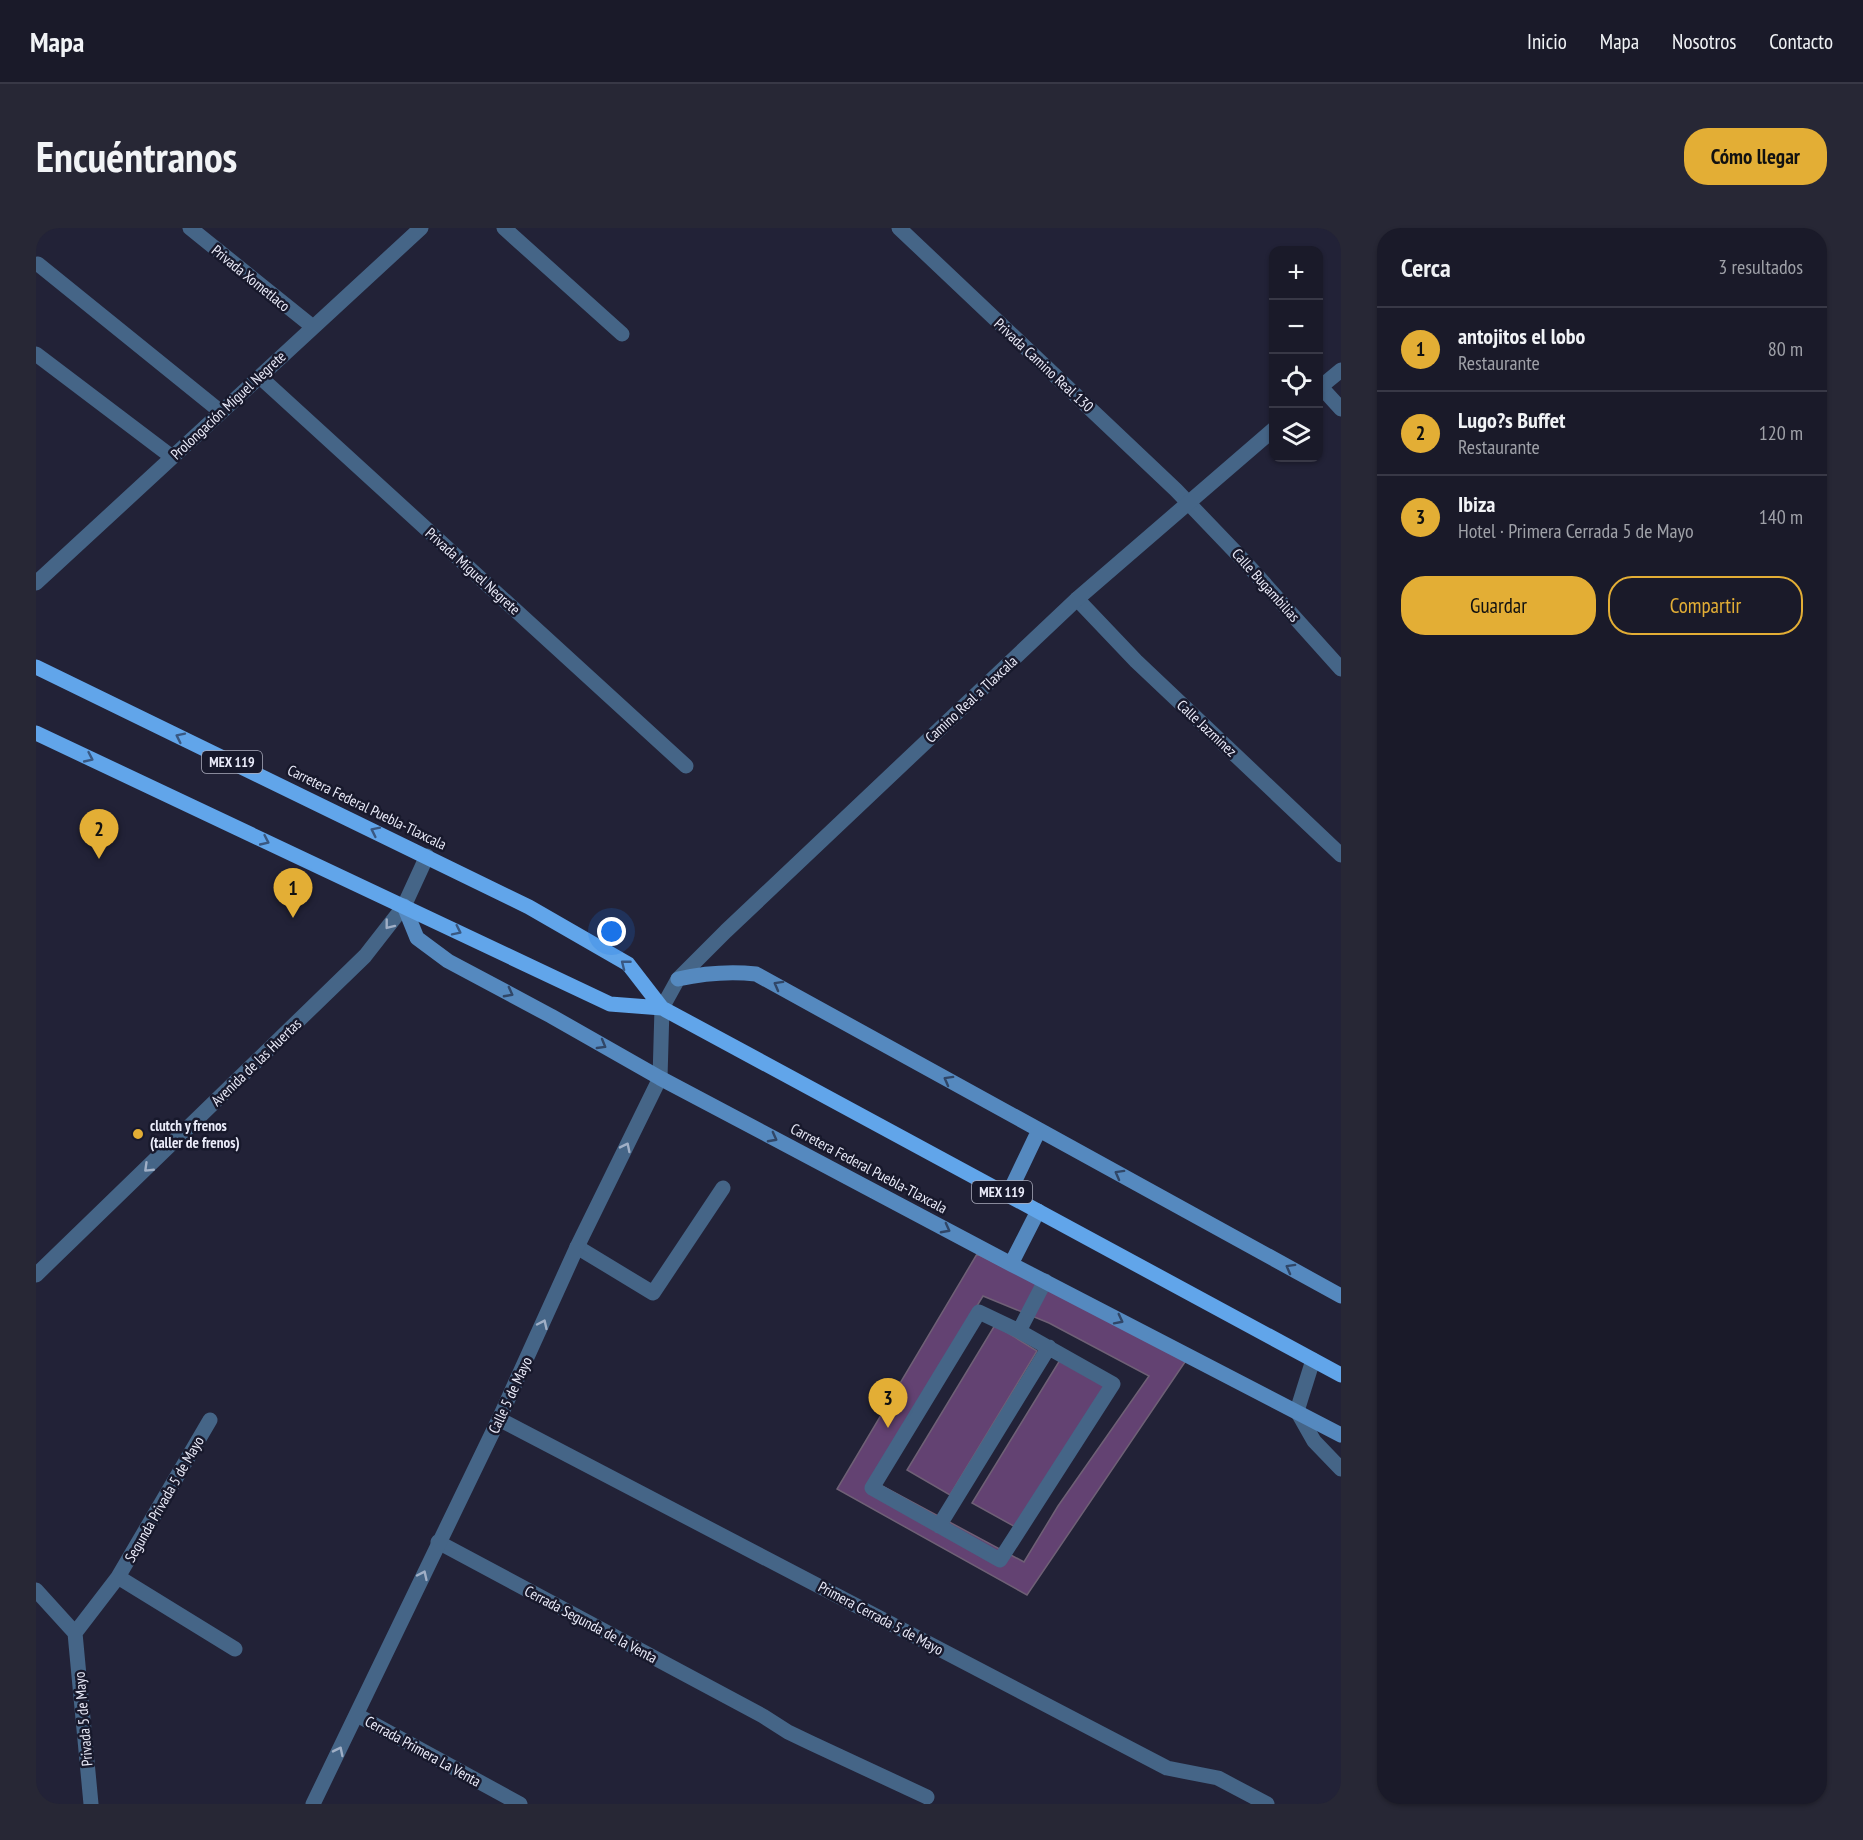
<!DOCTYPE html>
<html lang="es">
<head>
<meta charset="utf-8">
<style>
	:root { --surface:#1a1a29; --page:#272735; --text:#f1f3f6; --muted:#9fa1a8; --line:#383846; --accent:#e3ae35 }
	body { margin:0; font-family:"PT Sans Narrow",sans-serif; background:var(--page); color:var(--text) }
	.controls { position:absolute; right:18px; top:18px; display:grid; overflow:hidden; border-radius:12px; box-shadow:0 2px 4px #0004 }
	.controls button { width:54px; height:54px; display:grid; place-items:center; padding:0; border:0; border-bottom:2px solid var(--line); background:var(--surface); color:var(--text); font:30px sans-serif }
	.you { position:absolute; left:576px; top:704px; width:21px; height:21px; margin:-15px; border:4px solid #fff; border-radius:50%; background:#1a73e8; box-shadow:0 0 0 9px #1a73e833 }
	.badge { display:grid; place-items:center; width:39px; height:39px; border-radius:50%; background:var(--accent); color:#111; font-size:20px; font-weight:700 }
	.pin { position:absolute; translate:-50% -50px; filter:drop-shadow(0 2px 3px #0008) }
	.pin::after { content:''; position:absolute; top:32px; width:21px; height:18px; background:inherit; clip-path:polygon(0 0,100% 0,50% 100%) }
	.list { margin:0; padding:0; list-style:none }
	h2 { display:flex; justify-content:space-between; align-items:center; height:78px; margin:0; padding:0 24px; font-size:26px }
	h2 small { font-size:20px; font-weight:400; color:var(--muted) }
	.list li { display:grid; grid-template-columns:39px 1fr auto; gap:18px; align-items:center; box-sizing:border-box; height:84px; padding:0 24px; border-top:2px solid var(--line) }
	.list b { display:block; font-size:22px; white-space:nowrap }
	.list p { margin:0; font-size:20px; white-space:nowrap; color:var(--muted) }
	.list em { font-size:20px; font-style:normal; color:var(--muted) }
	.actions { display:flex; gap:12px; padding:18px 24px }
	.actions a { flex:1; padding:14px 0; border:2px solid var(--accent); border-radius:24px; text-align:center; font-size:21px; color:var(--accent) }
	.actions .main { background:var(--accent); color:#111 }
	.icon { flex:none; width:33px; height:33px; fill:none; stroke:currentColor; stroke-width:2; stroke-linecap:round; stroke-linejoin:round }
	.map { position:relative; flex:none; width:1305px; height:1576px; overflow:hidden; border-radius:24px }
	header { display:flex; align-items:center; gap:36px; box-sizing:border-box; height:84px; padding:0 30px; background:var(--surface); border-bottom:2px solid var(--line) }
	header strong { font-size:28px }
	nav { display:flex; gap:33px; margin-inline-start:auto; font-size:21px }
	.intro { display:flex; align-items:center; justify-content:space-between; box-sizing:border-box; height:144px; padding:0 36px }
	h1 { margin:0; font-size:42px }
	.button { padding:15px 27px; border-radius:24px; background:var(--accent); color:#111; font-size:21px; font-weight:700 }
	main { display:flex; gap:36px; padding:0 36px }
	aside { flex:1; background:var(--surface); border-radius:24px; box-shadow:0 2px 4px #0004 }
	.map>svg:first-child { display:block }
	.building { fill:#634272; stroke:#6f6076; stroke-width:1.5; fill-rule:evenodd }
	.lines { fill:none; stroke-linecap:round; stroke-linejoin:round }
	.service { stroke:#456587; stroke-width:15 }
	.minor { stroke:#456587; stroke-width:15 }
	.tertiary { stroke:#456587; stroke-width:15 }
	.secondary { stroke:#5589bf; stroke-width:15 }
	.primary { stroke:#61a5ea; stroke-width:15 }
	.oneway { stroke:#395882 }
	.oneway2 { stroke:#a0afc6 }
	.oneway3 { stroke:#304667 }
	.poi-dot { fill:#e3ae35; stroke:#18192c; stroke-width:2 }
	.labels { text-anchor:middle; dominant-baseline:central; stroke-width:5; stroke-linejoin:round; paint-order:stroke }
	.shield { fill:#18192c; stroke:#abacbc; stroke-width:1.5 }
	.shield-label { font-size:14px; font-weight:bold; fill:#eaebf9 }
	.street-label { font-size:15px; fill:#eaebf9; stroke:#18192c }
	.poi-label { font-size:15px; font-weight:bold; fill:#eaebf9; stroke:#18192c; text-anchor:start }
</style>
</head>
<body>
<header>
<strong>Mapa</strong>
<nav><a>Inicio</a><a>Mapa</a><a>Nosotros</a><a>Contacto</a></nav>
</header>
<div class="intro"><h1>Encuéntranos</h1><a class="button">Cómo llegar</a></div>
<main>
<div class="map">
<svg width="1305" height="1576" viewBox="0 0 1305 1576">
	<rect width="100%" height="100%" fill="#222237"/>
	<!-- building -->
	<path class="building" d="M941,1026L1151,1131L991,1367L801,1261ZM947,1068L1013,1095L1113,1148L1022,1278L988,1334L835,1252Z
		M959,1097L1001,1123L914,1267L871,1242Z
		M1024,1132L1070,1156L983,1301L936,1275Z"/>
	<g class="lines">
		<!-- service -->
		<path class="service" d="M541,1019L617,1065L687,960
			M983,1103L943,1084L836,1260L964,1332L1077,1156L983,1103L1009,1053
			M1277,1132L1261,1183L1278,1213L1305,1241
			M903,1298L1013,1119"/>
		<!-- minor -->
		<path class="minor" d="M154,0L277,99
			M468,0L586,106
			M863,0L1140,262L1209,334L1305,441
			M2,36L185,184
			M0,126L136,229
			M224,149L650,538
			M1285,159L1305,181
			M0,355L385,0
			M1041,371L1100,433L1305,627
			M463,1191L1131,1540L1182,1550L1231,1576
			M402,1314L727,1488L752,1504L775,1515L891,1569
			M82,1349L199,1421
			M0,1362L39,1405
			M39,1405L82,1349L174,1192
			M39,1405L55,1576
			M321,1487L484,1576"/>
		<!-- tertiary -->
		<path class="tertiary" d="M1282,161L1305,142
			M0,1047L329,728L368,678L391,628
			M277,1576L463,1191L541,1019L624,850L626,780L642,751L690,703L1041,371L1238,201"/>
		<!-- secondary -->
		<path class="secondary" d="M368,678L381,710L412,733L515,788L624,850L975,1036L1305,1207
			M642,751C669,745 693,743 720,746L1305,1068
			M972,967L1003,902
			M975,1036L1002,983"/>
		<!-- primary -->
		<path class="primary" d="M0,439L493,679L592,736L626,780L1305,1147
			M0,505L574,776L626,780"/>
	</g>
	<!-- one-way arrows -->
	<defs><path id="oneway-chevron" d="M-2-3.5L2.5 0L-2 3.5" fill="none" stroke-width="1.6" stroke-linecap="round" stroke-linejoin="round" transform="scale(1.5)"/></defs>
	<g class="oneway">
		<use href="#oneway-chevron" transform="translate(144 509) rotate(-154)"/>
		<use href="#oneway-chevron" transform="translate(53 530) rotate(25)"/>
		<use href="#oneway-chevron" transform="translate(339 603) rotate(-154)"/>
		<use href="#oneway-chevron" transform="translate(229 613) rotate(25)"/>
		<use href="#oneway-chevron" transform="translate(421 703) rotate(26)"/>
		<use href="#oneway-chevron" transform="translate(589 736) rotate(-142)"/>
	</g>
	<g class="oneway2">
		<use href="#oneway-chevron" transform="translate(353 697) rotate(128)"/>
		<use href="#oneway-chevron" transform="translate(590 919) rotate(-64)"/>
		<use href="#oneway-chevron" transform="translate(112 940) rotate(136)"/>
		<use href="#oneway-chevron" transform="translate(507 1096) rotate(-65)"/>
		<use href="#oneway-chevron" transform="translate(387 1347) rotate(-65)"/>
		<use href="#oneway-chevron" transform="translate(303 1523) rotate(-64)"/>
	</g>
	<g class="oneway3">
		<use href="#oneway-chevron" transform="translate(742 757) rotate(-151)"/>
		<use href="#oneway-chevron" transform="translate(473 765) rotate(28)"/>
		<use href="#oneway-chevron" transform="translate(566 817) rotate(30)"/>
		<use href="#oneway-chevron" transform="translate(912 852) rotate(-151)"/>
		<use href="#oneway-chevron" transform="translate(737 910) rotate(28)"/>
		<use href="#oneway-chevron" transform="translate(1083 946) rotate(-151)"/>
		<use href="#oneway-chevron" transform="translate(910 1001) rotate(28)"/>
		<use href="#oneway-chevron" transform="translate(1254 1040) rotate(-151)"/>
		<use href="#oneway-chevron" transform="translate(1083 1092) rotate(27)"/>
	</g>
	<!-- markers -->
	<circle class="poi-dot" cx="102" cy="906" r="6"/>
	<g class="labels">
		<!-- shield labels -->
		<g class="shield">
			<rect x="166" y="523" width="60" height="22" rx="4.5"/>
			<rect x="936" y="953" width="60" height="22" rx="4.5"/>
		</g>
		<g class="shield-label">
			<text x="196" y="534">MEX 119</text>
			<text x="966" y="964">MEX 119</text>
		</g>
		<!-- street labels -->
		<g class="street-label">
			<text transform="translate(215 50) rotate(39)">Privada Xometlaco</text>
			<text transform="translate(1008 137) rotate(43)">Privada Camino Real 130</text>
			<text transform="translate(192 177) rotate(-43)">Prolongación Miguel Negrete</text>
			<text transform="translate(437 343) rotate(42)">Privada Miguel Negrete</text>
			<text transform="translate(1230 357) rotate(48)">Calle Bugambilias</text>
			<text transform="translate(935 471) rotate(-43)">Camino Real a Tlaxcala</text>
			<text transform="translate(1171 500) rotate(43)">Calle Jazminez</text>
			<text transform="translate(331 579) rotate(26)">Carretera Federal Puebla-Tlaxcala</text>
			<text transform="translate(220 834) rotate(-44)">Avenida de las Huertas</text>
			<text transform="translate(833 940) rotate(28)">Carretera Federal Puebla-Tlaxcala</text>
			<text transform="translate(474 1167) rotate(-65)">Calle 5 de Mayo</text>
			<text transform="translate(128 1271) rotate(-60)">Segunda Privada 5 de Mayo</text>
			<text transform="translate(845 1390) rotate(28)">Primera Cerrada 5 de Mayo</text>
			<text transform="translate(555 1396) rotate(28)">Cerrada Segunda de la Venta</text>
			<text transform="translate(47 1491) rotate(-95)">Privada 5 de Mayo</text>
			<text transform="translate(387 1523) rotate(29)">Cerrada Primera La Venta</text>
		</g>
		<!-- poi labels -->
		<g class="poi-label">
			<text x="114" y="897">clutch y frenos<tspan x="114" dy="17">(taller de frenos)</tspan></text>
		</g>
	</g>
</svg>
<div class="controls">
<button>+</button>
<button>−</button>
<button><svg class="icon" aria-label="locate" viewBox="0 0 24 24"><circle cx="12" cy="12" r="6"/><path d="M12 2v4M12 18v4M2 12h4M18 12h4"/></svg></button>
<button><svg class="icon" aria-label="layers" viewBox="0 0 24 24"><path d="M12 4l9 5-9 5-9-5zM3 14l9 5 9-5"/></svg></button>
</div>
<div class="you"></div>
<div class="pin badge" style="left:257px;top:690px">1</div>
<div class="pin badge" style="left:63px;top:631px">2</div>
<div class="pin badge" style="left:852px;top:1200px">3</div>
</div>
<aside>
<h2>Cerca<small>3 resultados</small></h2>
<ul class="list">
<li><span class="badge">1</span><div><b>antojitos el lobo</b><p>Restaurante</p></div><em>80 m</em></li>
<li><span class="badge">2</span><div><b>Lugo?s Buffet</b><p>Restaurante</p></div><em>120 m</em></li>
<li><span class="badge">3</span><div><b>Ibiza</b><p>Hotel · Primera Cerrada 5 de Mayo</p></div><em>140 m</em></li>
</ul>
<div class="actions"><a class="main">Guardar</a><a>Compartir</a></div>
</aside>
</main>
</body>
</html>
